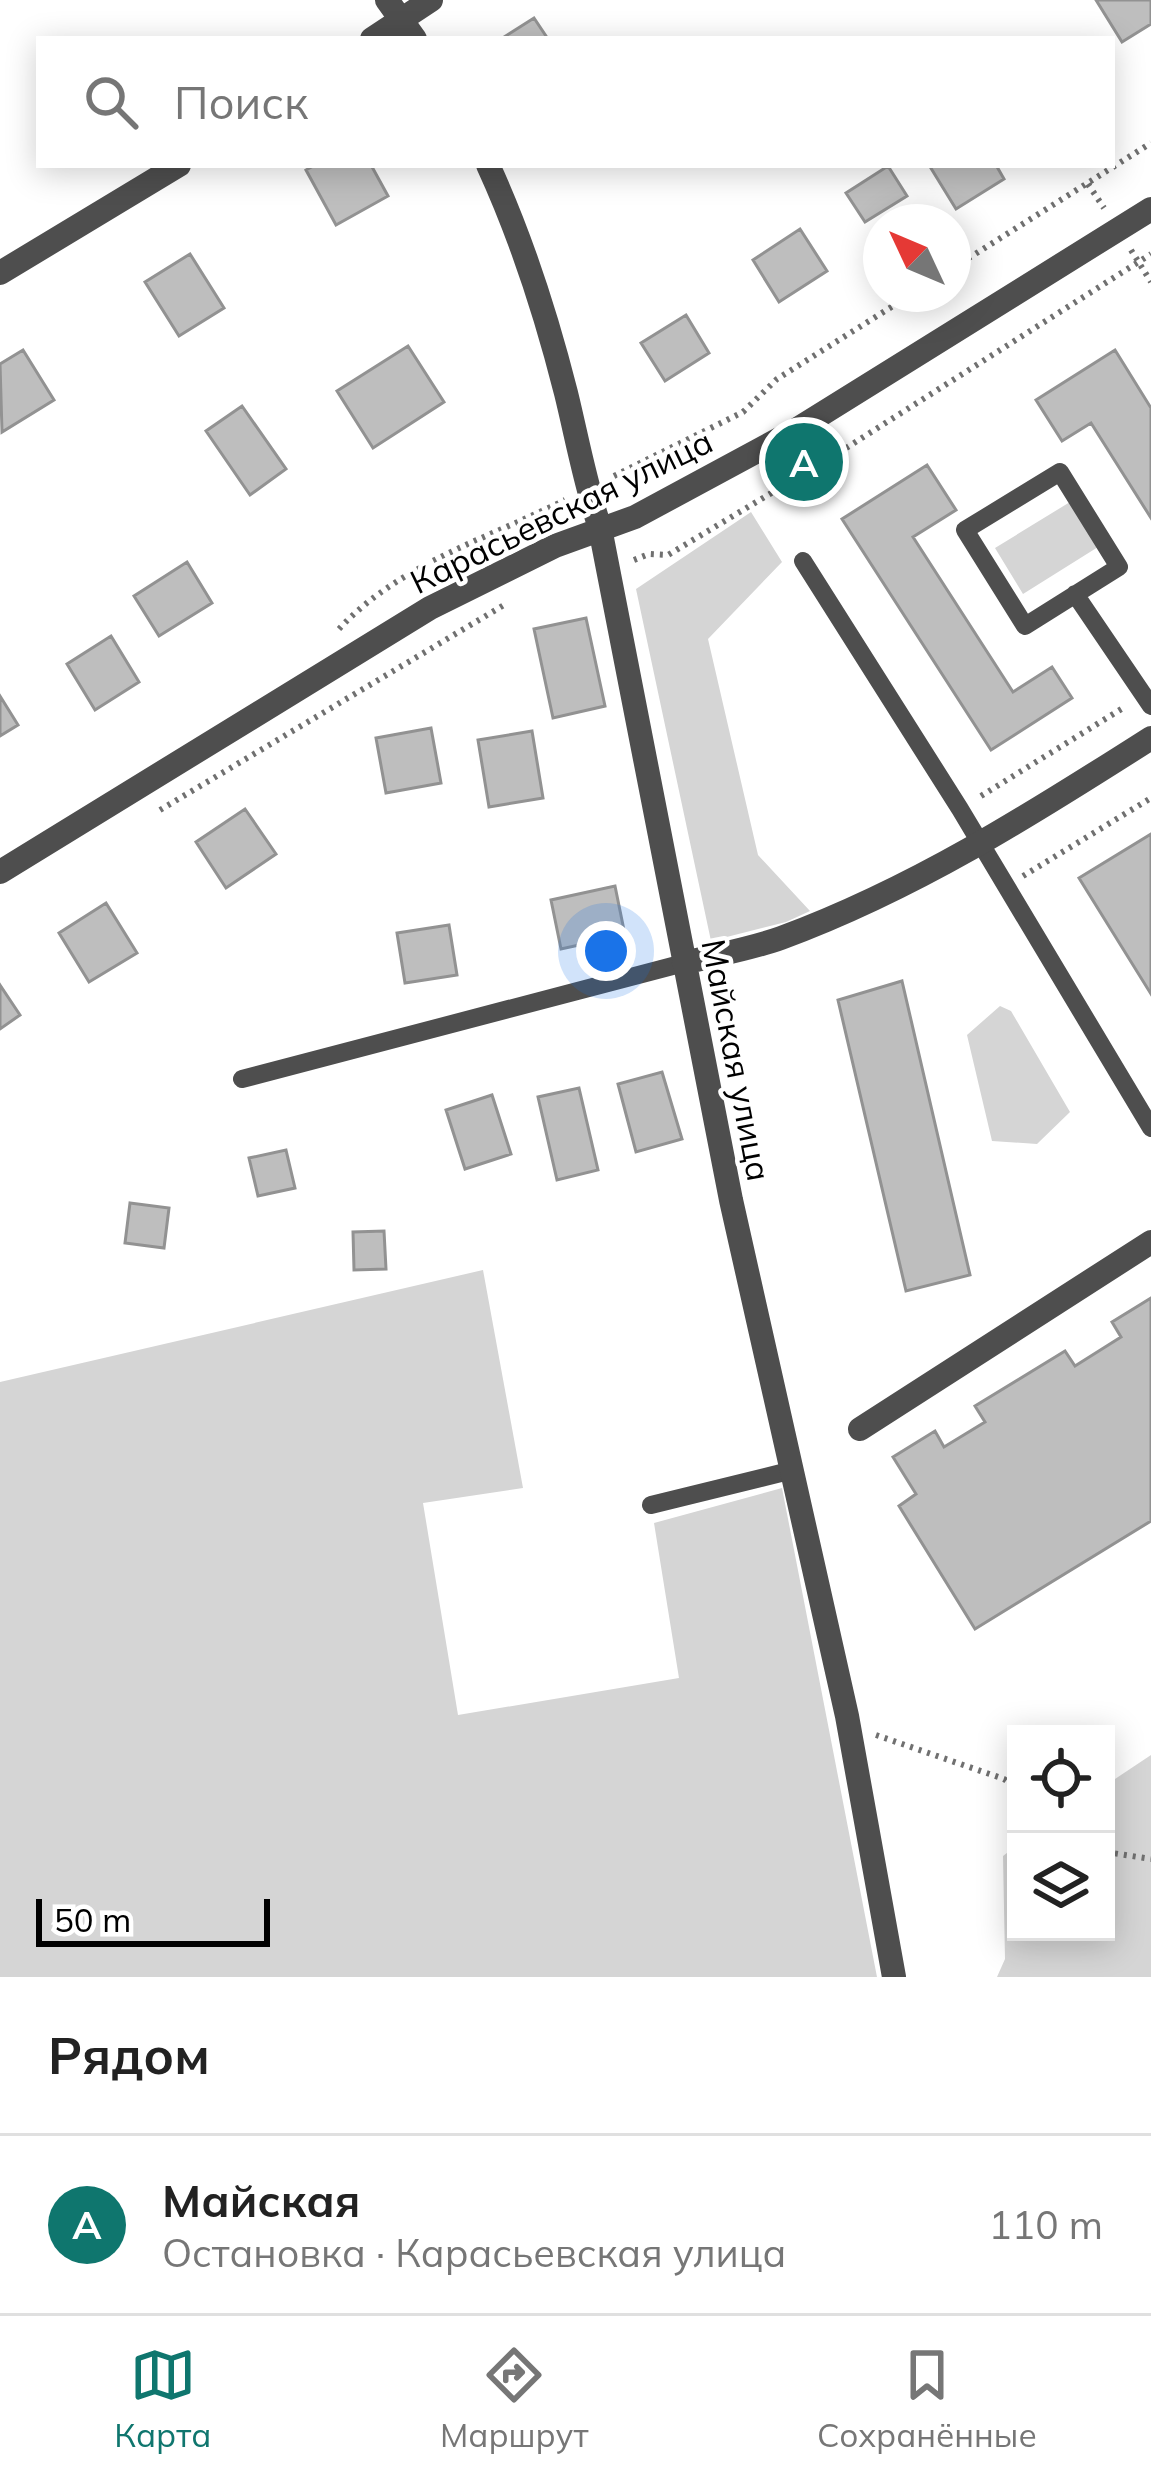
<!DOCTYPE html>
<html lang="ru">
<head>
<meta charset="utf-8">
<style>
	:root { --surface:#fff; --page:#f6f6f6; --text:#222; --muted:#767676; --line:#e0e0e0; --accent:#0f766e }
	body { margin:0; font-family:Mulish,sans-serif; background:var(--page); color:var(--text) }
	.controls { position:absolute; right:36px; bottom:36px; display:grid; overflow:hidden; border-radius:0px; box-shadow:0 6px 30px #0003 }
	.controls button { width:108px; height:108px; display:grid; place-items:center; padding:0; border:0; border-bottom:3px solid var(--line); background:var(--surface); color:var(--text); font:60px sans-serif }
	.compass { position:absolute; left:863px; top:204px; width:108px; height:108px; border-radius:50%; background:var(--surface); box-shadow:0 6px 30px #0003; rotate:314deg }
	.scale { position:absolute; left:36px; bottom:30px; width:234px; box-sizing:border-box; padding-left:12px; border:6px solid #000; border-top:0; font-size:33px; line-height:42px; white-space:nowrap; color:#000; -webkit-text-stroke:9px #fff; paint-order:stroke }
	.you { position:absolute; left:606px; top:951px; width:42px; height:42px; margin:-30px; border:9px solid #fff; border-radius:50%; background:#1a73e8; box-shadow:0 0 0 18px #1a73e833 }
	.badge { display:grid; place-items:center; width:78px; height:78px; border-radius:50%; background:var(--accent); color:#fff; font-size:39px; font-weight:700 }
	.pin { position:absolute; translate:-50% -50%; border:6px solid #fff; box-shadow:0 3px 12px #0006 }
	.list { margin:0; padding:0; list-style:none }
	h2 { display:flex; justify-content:space-between; align-items:center; height:156px; margin:0; padding:0 48px; font-size:51px }
	h2 small { font-size:39px; font-weight:400; color:var(--muted) }
	.list li { display:grid; grid-template-columns:78px 1fr auto; gap:36px; align-items:center; box-sizing:border-box; height:180px; padding:0 48px; border-top:3px solid var(--line) }
	.list b { display:block; font-size:45px; white-space:nowrap }
	.list p { margin:0; font-size:39px; white-space:nowrap; color:var(--muted) }
	.list em { font-size:39px; font-style:normal; color:var(--muted) }
	.icon { flex:none; width:66px; height:66px; fill:none; stroke:currentColor; stroke-width:2; stroke-linecap:round; stroke-linejoin:round }
	.map { position:relative; flex:none; width:1151px; height:1977px; overflow:hidden }
	.search { position:absolute; background:var(--surface); box-shadow:0 6px 30px #0003; left:36px; right:36px; top:36px; height:132px; display:flex; align-items:center; gap:30px; box-sizing:border-box; padding:0 42px; border-radius:0px; color:var(--muted); font-size:45px }
	.sheet { height:336px; background:var(--surface) }
	nav { display:flex; justify-content:space-around; align-items:center; box-sizing:border-box; height:168px; border-top:3px solid var(--line); background:var(--surface); font-size:33px; color:var(--muted) }
	nav a { display:grid; justify-items:center; gap:6px }
	nav .on { color:var(--accent) }
	.map>svg:first-child { display:block }
	.green { fill:#d5d5d5 }
	.building { fill:#bebebe; stroke:#929292; stroke-width:3 }
	.lines { fill:none; stroke-linecap:round; stroke-linejoin:round }
	.path { stroke:#707070; stroke-width:6; stroke-dasharray:3 6; stroke-linecap:butt }
	.lane { stroke:#4e4e4e; stroke-width:18 }
	.street { stroke:#4e4e4e; stroke-width:24 }
	.labels { text-anchor:middle; dominant-baseline:central; stroke-width:9; stroke-linejoin:round; paint-order:stroke }
	.street-label { font-size:33px; fill:#000; stroke:#fff }
</style>
</head>
<body>
<div class="map">
<svg width="1151" height="1977" viewBox="0 0 1151 1977">
	<rect width="100%" height="100%" fill="#fff"/>
	<!-- green -->
	<path class="green" d="M1070,502L1098,547L1023,594L995,548Z
		M751,512L782,562L708,639L758,855L810,911L786,922L711,941L636,589Z
		M1000,1006L1011,1011L1070,1112L1037,1144L992,1141L967,1035Z
		M483,1270L523,1488L423,1503L458,1715L679,1678L654,1523L782,1488L877,1977H0V1382Z
		M1151,1755V1977H997L1005,1959L1003,1856L1016,1846V1932H1106V1785Z"/>
	<!-- building -->
	<path class="building" d="M1096,0H1151V24L1122,42Z
		M534,18L548,39H501Z
		M315,165H371L388,196L336,225L306,170Z
		M929,165H996L1004,179L956,209Z
		M888,166L907,196L865,222L846,193Z
		M800,229L827,271L779,302L753,260Z
		M190,254L224,308L179,336L145,282Z
		M686,315L709,353L665,381L641,343Z
		M408,346L444,402L373,448L337,391Z
		M23,350L54,400L2,432L0,364Z
		M1115,350L1151,408V518L1091,423L1062,441L1036,400Z
		M242,406L286,469L250,495L206,431Z
		M927,465L956,510L913,537L1013,692L1052,667L1072,698L991,750L842,519Z
		M187,562L212,603L159,636L134,596Z
		M586,618L605,706L553,718L534,629Z
		M111,636L139,682L95,710L67,664Z
		M0,696L18,725L0,736Z
		M431,728L441,783L386,793L376,738Z
		M532,731L543,798L489,807L478,740Z
		M245,809L276,854L226,888L196,842Z
		M1151,834V994L1079,878Z
		M615,886L625,935L561,949L551,900Z
		M106,903L137,953L89,982L59,933Z
		M449,925L457,975L405,983L397,933Z
		M902,981L970,1275L906,1291L838,1000Z
		M0,985L20,1015L0,1029Z
		M662,1072L682,1139L636,1152L618,1084Z
		M579,1088L598,1170L557,1180L538,1097Z
		M492,1095L511,1154L465,1169L446,1110Z
		M286,1150L295,1188L258,1196L249,1158Z
		M130,1203L169,1208L164,1248L125,1243Z
		M384,1231L386,1269L354,1270L353,1232Z
		M1151,1298V1521L975,1629L899,1506L916,1494L893,1457L935,1431L944,1447L985,1422L975,1406L1065,1351L1075,1366L1121,1337L1112,1322Z"/>
	<g class="lines">
		<!-- path -->
		<path class="path" d="M1088,184L1104,208
			M1131,250L1151,282
			M953,268L1151,143
			M614,476L743,412L777,379L912,294
			M634,560L649,554L668,555L843,450L1151,254
			M339,629C399,564 487,539 565,500
			M981,796L1123,708
			M160,810L504,605
			M1023,876L1151,798
			M876,1735L1004,1779L1016,1788
			M1106,1852L1151,1859"/>
		<!-- lane -->
		<path class="lane" d="M1060,472L1119,567L1025,626L965,530Z
			M803,561L960,809L1151,1128
			M1075,594L1151,706
			M242,1079L684,963
			M651,1505L789,1471"/>
		<!-- street -->
		<path class="street" d="M387,0L415,39
			M372,39L431,0
			M488,165C522,239 546,314 566,393C577,438 585,483 600,528L731,1200L847,1716L894,1977
			M0,273L179,165
			M0,872L430,608L555,546L635,517L796,430L1151,209
			M684,963C716,955 750,949 781,938C914,889 1032,814 1151,738
			M860,1429L1151,1242"/>
	</g>
	<g class="labels">
		<!-- street labels -->
		<g class="street-label">
			<text transform="translate(561 511) rotate(-26)">Карасьевская улица</text>
			<text transform="translate(737 1060) rotate(79)">Майская улица</text>
		</g>
	</g>
</svg>
<div class="controls">
<button><svg class="icon" aria-label="locate" viewBox="0 0 24 24"><circle cx="12" cy="12" r="6"/><path d="M12 2v4M12 18v4M2 12h4M18 12h4"/></svg></button>
<button><svg class="icon" aria-label="layers" viewBox="0 0 24 24"><path d="M12 4l9 5-9 5-9-5zM3 14l9 5 9-5"/></svg></button>
</div>
<svg class="compass" viewBox="-18 -18 36 36"><path d="M0-13l5 13h-10z" fill="#e53935"/><path d="M0 13l5-13h-10z" fill="#767676"/></svg>
<div class="scale">50 m</div>
<div class="you"></div>
<div class="pin badge" style="left:804px;top:462px">A</div>
<div class="search"><svg class="icon" aria-label="search" viewBox="0 0 24 24"><circle cx="10" cy="10" r="6"/><path d="M15 15l6 6"/></svg>Поиск</div>
</div>
<section class="sheet">
<h2>Рядом<small></small></h2>
<ul class="list">
<li><span class="badge">A</span><div><b>Майская</b><p>Остановка · Карасьевская улица</p></div><em>110 m</em></li>
</ul>
</section>
<nav>
<a class="on"><svg class="icon" aria-label="map" viewBox="0 0 24 24"><path d="M3 6l6-2 6 2 6-2v14l-6 2-6-2-6 2zM9 4v14M15 6v14"/></svg>Карта</a>
<a><svg class="icon" aria-label="directions" viewBox="0 0 24 24"><path d="M12 3l9 9-9 9-9-9zM9 14v-3h6M13 9l2 2-2 2"/></svg>Маршрут</a>
<a><svg class="icon" aria-label="saved" viewBox="0 0 24 24"><path d="M7 4h10v16l-5-4-5 4z"/></svg>Сохранённые</a>
</nav>
</body>
</html>
